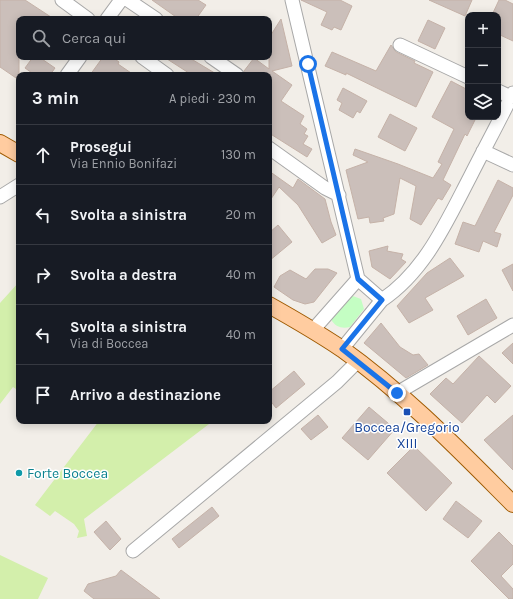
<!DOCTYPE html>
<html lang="it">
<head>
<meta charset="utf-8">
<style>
	:root { --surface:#171b24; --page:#242831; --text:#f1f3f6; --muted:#9ea1a6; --line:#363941 }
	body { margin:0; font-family:Karla,sans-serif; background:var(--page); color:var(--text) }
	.controls { position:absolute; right:12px; top:12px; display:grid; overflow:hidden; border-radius:8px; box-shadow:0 2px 10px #0003 }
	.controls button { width:36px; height:36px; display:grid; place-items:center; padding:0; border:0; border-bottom:1px solid var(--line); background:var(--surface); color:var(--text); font:20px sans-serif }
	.stop { position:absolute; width:12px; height:12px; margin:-9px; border:3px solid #1a73e8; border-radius:50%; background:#fff }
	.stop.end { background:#1a73e8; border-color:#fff; box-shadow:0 1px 4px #0008 }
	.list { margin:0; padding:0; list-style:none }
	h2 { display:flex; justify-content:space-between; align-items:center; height:52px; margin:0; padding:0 16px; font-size:17px }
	h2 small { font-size:13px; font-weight:400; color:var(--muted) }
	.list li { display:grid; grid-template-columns:26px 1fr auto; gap:12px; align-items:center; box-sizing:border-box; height:60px; padding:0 16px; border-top:1px solid var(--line) }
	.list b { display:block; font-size:15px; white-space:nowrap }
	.list p { margin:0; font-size:13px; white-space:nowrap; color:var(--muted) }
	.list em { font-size:13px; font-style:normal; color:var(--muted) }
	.icon { flex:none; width:22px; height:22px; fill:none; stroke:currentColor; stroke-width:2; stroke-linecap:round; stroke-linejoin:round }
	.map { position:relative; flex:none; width:513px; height:599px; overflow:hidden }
	.search { position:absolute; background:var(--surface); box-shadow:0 2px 10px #0003; left:16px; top:16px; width:256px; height:44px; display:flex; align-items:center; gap:10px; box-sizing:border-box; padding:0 14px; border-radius:8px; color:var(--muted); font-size:15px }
	.panel { position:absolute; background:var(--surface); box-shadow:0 2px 10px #0003; left:16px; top:72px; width:256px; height:352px; border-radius:8px }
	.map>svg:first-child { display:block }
	.grass { fill:#d3efab }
	.park { fill:#c4fec3 }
	.building { fill:#cbbfba; stroke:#c5b2a8 }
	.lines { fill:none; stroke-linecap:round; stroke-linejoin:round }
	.minor-casing { stroke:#a8a8a8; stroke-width:15 }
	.major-casing { stroke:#9f5a00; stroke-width:18 }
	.minor { stroke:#fff; stroke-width:13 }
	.major { stroke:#ffcca0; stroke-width:16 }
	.route { stroke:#1a73e8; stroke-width:5 }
	.transit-dot { fill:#1a4fb4; stroke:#fff; stroke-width:1.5 }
	.culture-dot { fill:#0f9aa8; stroke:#fff; stroke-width:1.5 }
	.labels { text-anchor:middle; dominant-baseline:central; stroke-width:3; stroke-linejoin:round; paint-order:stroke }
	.transit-label { font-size:14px; fill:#164399; stroke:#fff }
	.culture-label { font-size:14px; fill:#0d838f; stroke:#fff; text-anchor:start }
</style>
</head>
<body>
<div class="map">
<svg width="513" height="599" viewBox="0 0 513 599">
	<rect width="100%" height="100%" fill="#f2eee8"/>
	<!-- grass -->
	<path class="grass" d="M19,282V386L16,389L13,387L0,404V303Z
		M99,421H213L84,519L87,536L77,538L79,531L74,524L55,511L50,516L35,505Z
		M0,555L48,578L38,599H0Z"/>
	<!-- park -->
	<path class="park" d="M350,295L361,299L364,309L350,327C342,329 335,327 331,319L333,315Z"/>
	<!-- building -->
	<path class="building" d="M0,0H25L54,19H19V80L0,67Z
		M152,0H198L206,5L196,19H179Z
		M301,0H340L352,6L341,30L334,27L332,30L321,25L327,12Z
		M429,0H472L465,16Z
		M499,0H505L513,4V41L498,34V15H492Z
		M281,19L292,66L272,71L292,85L281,101L304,116L300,124L307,129L304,134L308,136L303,144L312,149L307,157L269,133V75H245L244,71L254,58L269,69V38Z
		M428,20L445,28L435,49L418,41Z
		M391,45L396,52L415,61L414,63L433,72L416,107L346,73V75L325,66L332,52L376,71Z
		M33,57H39L55,68L50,75H35L25,68Z
		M103,57H112L119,62L118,64L134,75H90Z
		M164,57H188L218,75H192Z
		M451,81L468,90V117L475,120L467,136L465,134L443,180L451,185L442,200L438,198L421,225L410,219L416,186L400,178L394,214L383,218L384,221L370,223L369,217L358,219L346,170L368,162L353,155L355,149L398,164L433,178L442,164L438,162L454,129L432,117Z
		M343,88L367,101L360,113L357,111L353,118L339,110L342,103L337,100Z
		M390,114L417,128L405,151L378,137Z
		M269,171L293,188L298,179L325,199L331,222L336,235L322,243L298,205L279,187L269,202Z
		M498,180L513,188V195L494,232L501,234L497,247L483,241L479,252L455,244L463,222L475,226Z
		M278,225L292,242L269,261V233Z
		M388,246L387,251L403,254L401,259L406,262L390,279L372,267L369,251Z
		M450,258L464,276L425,298L433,310L409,323L397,306L427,273Z
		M513,264V291L502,270Z
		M315,269H328L337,273L314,302L305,304L293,300L274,287L280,276L290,270L306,279Z
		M486,299L497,318L468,335L457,316Z
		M381,323L400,347L413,355L419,354L428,365L406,378L364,343Z
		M513,343V364L502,353Z
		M479,356L511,386L495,403L487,395L462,423L430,394L446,378L453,384Z
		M294,371L305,384L276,408L269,399V392Z
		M369,407L395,429L368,460L342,438Z
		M318,415L328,427L311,440L301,429Z
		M513,415V470L484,440Z
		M414,446L452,483L426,511L387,473Z
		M456,501L482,521L468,538L443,519Z
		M212,507L219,516L179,548L172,539Z
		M106,521L121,539L110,550L94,532Z
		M499,532L513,546V564L501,576L513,589V599H509L471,561Z
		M121,570L160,599H94L84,591L88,584L116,576Z"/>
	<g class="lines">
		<defs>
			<path id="minor" d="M62,0L88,19
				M128,0L156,19
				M292,0L358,279
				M107,19L121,0
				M400,45L468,77
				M142,57L167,75
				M211,57L237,75
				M67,75L80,57
				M498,91L511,97
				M269,148L325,188L339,195
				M483,151L513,165
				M0,197L19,185
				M382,300C425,271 446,223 470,177C484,149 499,122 513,93
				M313,330L358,279
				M342,349L382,300L358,279
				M397,393L513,325
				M133,551L337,382L358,361"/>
			<path id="major" d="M0,143L19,154
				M269,305C294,319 318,333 342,349C405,394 459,450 513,504"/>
		</defs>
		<!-- minor casing -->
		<use href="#minor" class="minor-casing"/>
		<!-- major casing -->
		<use href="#major" class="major-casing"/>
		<!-- minor -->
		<use href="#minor" class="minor"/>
		<!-- major -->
		<use href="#major" class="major"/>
	</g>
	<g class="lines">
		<!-- route -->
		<path class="route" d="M308,64L358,279L382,300L342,349L397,393"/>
	</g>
	<!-- markers -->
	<rect class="transit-dot" x="403" y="408" width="8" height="8" rx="2"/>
	<circle class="culture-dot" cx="19" cy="473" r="4"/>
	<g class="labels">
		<!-- transit labels -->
		<g class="transit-label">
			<text x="407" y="427">Boccea/Gregorio<tspan x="407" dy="16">XIII</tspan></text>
		</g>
		<!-- culture labels -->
		<g class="culture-label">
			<text x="27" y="473">Forte Boccea</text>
		</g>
	</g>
</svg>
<div class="controls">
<button>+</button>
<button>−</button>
<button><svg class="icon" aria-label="layers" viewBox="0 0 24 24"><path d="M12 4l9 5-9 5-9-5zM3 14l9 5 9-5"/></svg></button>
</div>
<div class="stop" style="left:308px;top:64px"></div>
<div class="stop end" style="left:397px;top:393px"></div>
<div class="search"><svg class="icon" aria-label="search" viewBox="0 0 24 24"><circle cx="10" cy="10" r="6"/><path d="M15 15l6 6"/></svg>Cerca qui</div>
<section class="panel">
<h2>3 min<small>A piedi · 230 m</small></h2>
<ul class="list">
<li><svg class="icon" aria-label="ahead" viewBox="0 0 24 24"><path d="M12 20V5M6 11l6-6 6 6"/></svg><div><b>Prosegui</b><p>Via Ennio Bonifazi</p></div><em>130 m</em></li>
<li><svg class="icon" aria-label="left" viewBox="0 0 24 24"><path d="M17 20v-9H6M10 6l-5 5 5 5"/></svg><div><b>Svolta a sinistra</b></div><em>20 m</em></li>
<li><svg class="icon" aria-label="right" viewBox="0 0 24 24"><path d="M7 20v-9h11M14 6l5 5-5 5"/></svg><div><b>Svolta a destra</b></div><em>40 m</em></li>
<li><svg class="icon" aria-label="left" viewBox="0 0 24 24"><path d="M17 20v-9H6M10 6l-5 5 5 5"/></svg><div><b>Svolta a sinistra</b><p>Via di Boccea</p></div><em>40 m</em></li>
<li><svg class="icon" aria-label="arrive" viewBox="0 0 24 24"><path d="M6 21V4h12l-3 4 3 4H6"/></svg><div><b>Arrivo a destinazione</b></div></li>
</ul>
</section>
</div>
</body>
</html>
